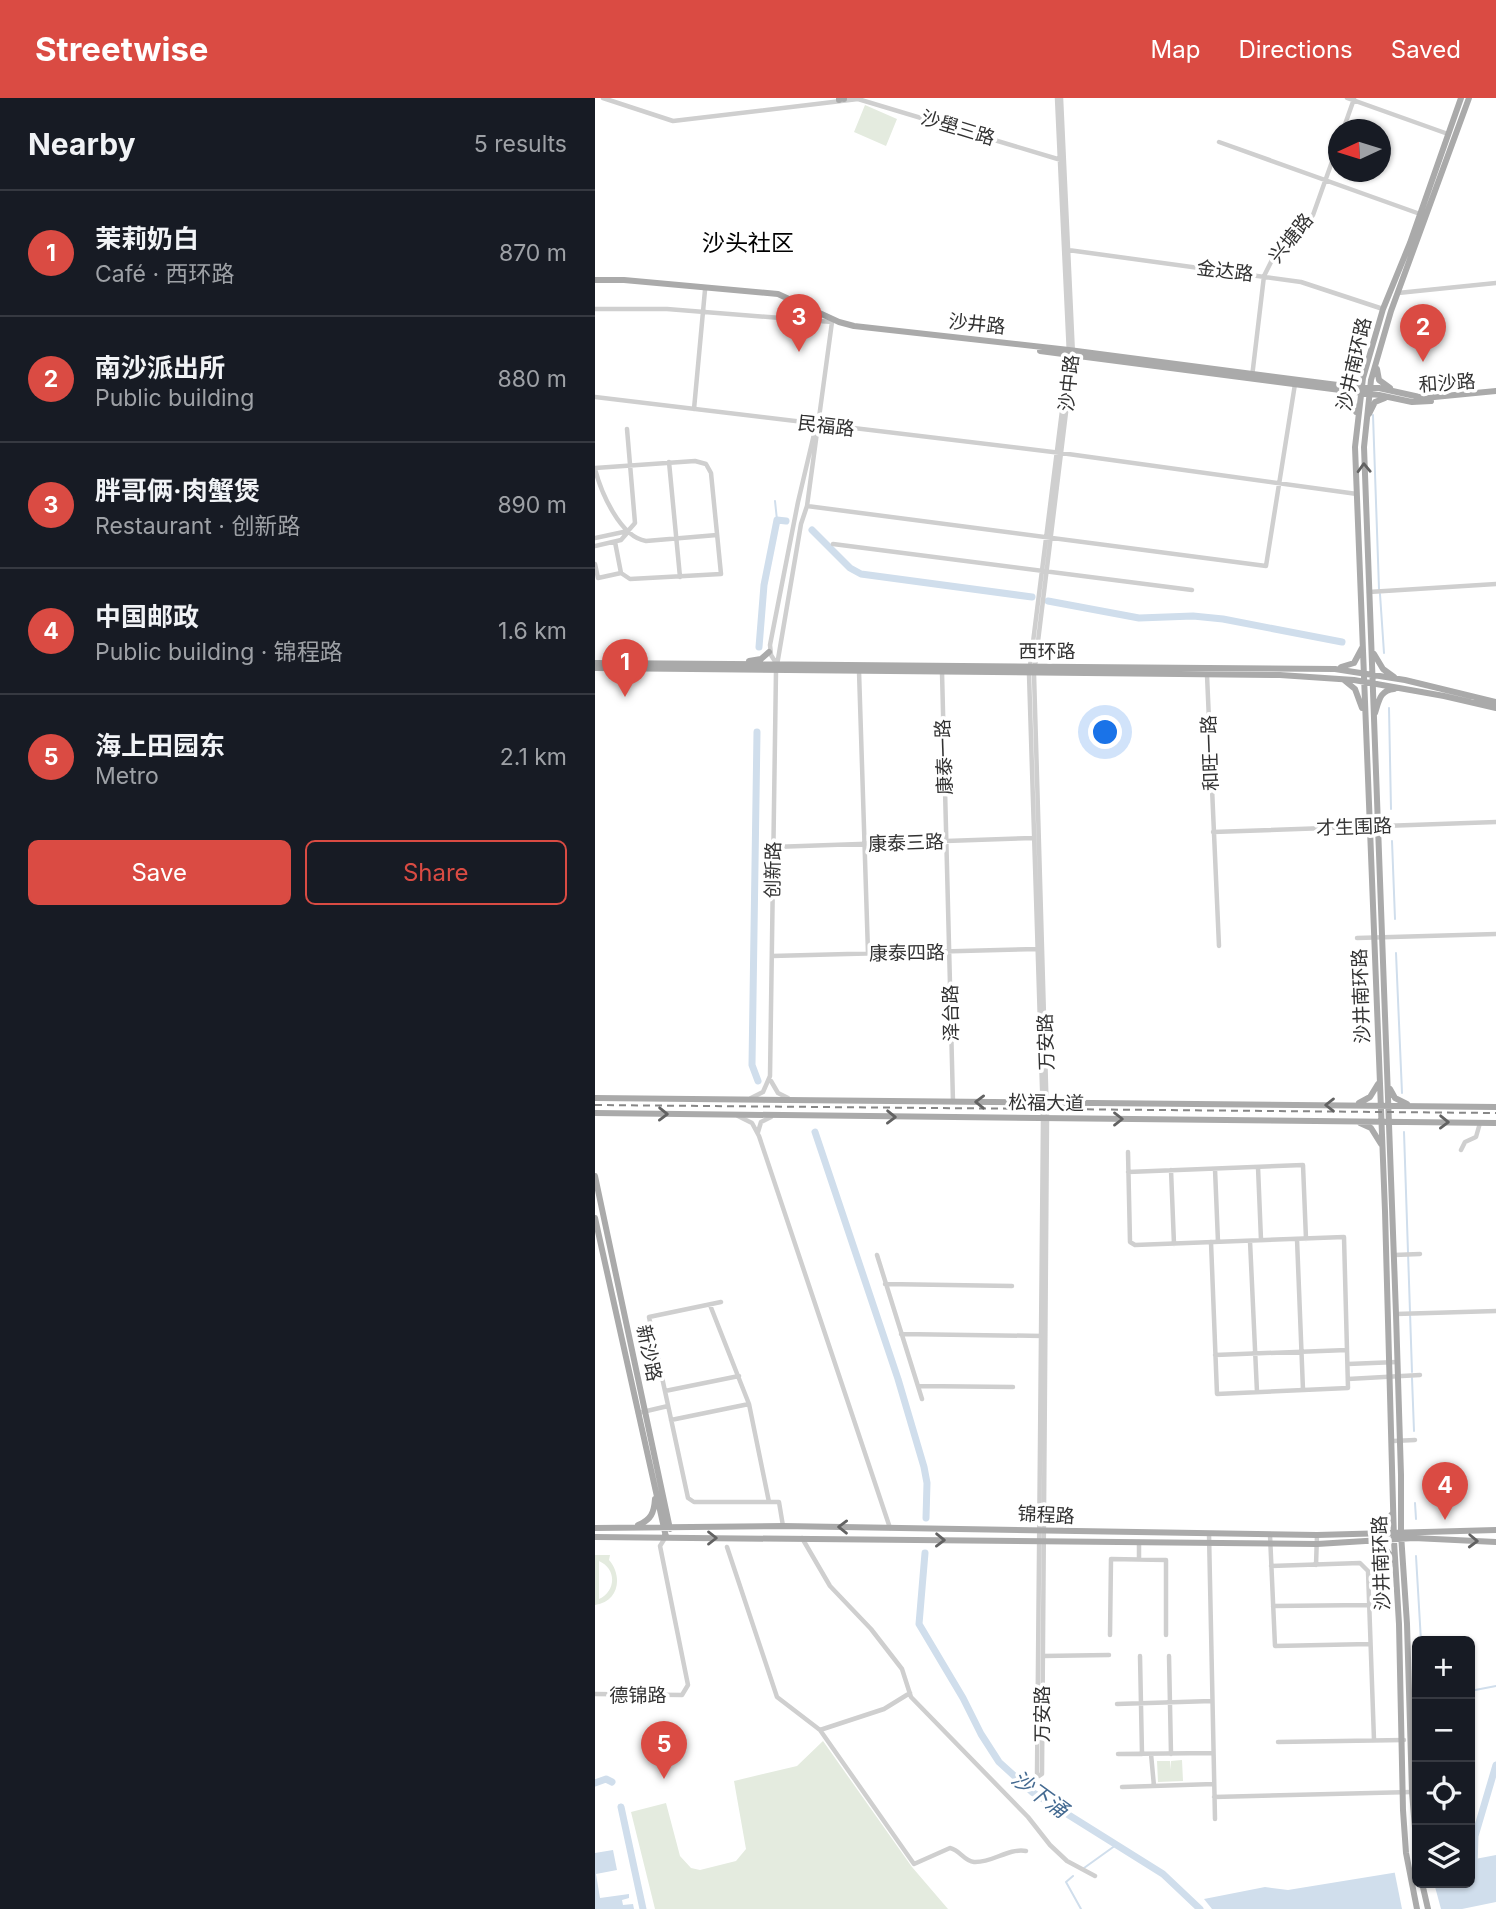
<!DOCTYPE html>
<html lang="en">
<head>
<meta charset="utf-8">
<style>
	:root { --surface:#171b24; --page:#242831; --text:#f1f3f6; --muted:#9ea1a6; --line:#363941; --accent:#da4b43 }
	body { margin:0; font-family:Inter,"Noto Sans SC",sans-serif; background:var(--page); color:var(--text) }
	.controls { position:absolute; right:21px; bottom:21px; display:grid; overflow:hidden; border-radius:10px; box-shadow:0 2px 5px #0004 }
	.controls button { width:63px; height:63px; display:grid; place-items:center; padding:0; border:0; border-bottom:2px solid var(--line); background:var(--surface); color:var(--text); font:35px sans-serif }
	.compass { position:absolute; left:733px; top:21px; width:63px; height:63px; border-radius:50%; background:var(--surface); box-shadow:0 2px 5px #0004; rotate:266deg }
	.you { position:absolute; left:511px; top:635px; width:24px; height:24px; margin:-18px; border:5px solid #fff; border-radius:50%; background:#1a73e8; box-shadow:0 0 0 10px #1a73e833 }
	.badge { display:grid; place-items:center; width:46px; height:46px; border-radius:50%; background:var(--accent); color:#fff; font-size:23px; font-weight:700 }
	.pin { position:absolute; translate:-50% -58px; filter:drop-shadow(0 2px 4px #0008) }
	.pin::after { content:''; position:absolute; top:37px; width:24px; height:21px; background:inherit; clip-path:polygon(0 0,100% 0,50% 100%) }
	.list { margin:0; padding:0; list-style:none }
	h2 { display:flex; justify-content:space-between; align-items:center; height:91px; margin:0; padding:0 28px; font-size:30px }
	h2 small { font-size:23px; font-weight:400; color:var(--muted) }
	.list li { display:grid; grid-template-columns:46px 1fr auto; gap:21px; align-items:center; box-sizing:border-box; height:126px; padding:0 28px; border-top:2px solid var(--line) }
	.list b { display:block; font-size:26px; white-space:nowrap }
	.list p { margin:0; font-size:23px; white-space:nowrap; color:var(--muted) }
	.list em { font-size:23px; font-style:normal; color:var(--muted) }
	.actions { display:flex; gap:14px; padding:21px 28px }
	.actions a { flex:1; padding:16px 0; border:2px solid var(--accent); border-radius:10px; text-align:center; font-size:24px; color:var(--accent) }
	.actions .main { background:var(--accent); color:#fff }
	.icon { flex:none; width:38px; height:38px; fill:none; stroke:currentColor; stroke-width:2; stroke-linecap:round; stroke-linejoin:round }
	.map { position:relative; flex:none; width:901px; height:1811px; overflow:hidden }
	header { display:flex; align-items:center; gap:42px; box-sizing:border-box; height:98px; padding:0 35px; background:var(--accent); color:#fff }
	header strong { font-size:33px }
	nav { display:flex; gap:38px; margin-inline-start:auto; font-size:24px }
	main { display:flex }
	aside { flex:1; background:var(--surface) }
	.map>svg:first-child { display:block }
	.green { fill:#e4ebdf; fill-rule:evenodd }
	.water { fill:#d0deec }
	.pier { fill:#fff }
	.lines { fill:none; stroke-linecap:round; stroke-linejoin:round }
	.stream { stroke:#d0deec; stroke-width:2 }
	.river { stroke:#d0deec; stroke-width:7 }
	.minor { stroke:#cfcfcf; stroke-width:4.5 }
	.major { stroke:#aaa; stroke-width:6 }
	.rail { stroke:#878787; stroke-width:2; stroke-dasharray:7 5; stroke-linecap:butt }
	.oneway { stroke:#626262 }
	.labels { text-anchor:middle; dominant-baseline:central; stroke-width:7; stroke-linejoin:round; paint-order:stroke }
	.street-label { font-size:19px; fill:#323232; stroke:#fff }
	.water-label { font-size:21px; font-style:italic; fill:#446a91; stroke:#fff }
	.quarter-label { font-size:23px; fill:#000; stroke:#fff }
</style>
</head>
<body>
<header>
<strong>Streetwise</strong>
<nav><a>Map</a><a>Directions</a><a>Saved</a></nav>
</header>
<main>
<aside>
<h2>Nearby<small>5 results</small></h2>
<ul class="list">
<li><span class="badge">1</span><div><b>茉莉奶白</b><p>Café · 西环路</p></div><em>870 m</em></li>
<li><span class="badge">2</span><div><b>南沙派出所</b><p>Public building</p></div><em>880 m</em></li>
<li><span class="badge">3</span><div><b>胖哥俩·肉蟹煲</b><p>Restaurant · 创新路</p></div><em>890 m</em></li>
<li><span class="badge">4</span><div><b>中国邮政</b><p>Public building · 锦程路</p></div><em>1.6 km</em></li>
<li><span class="badge">5</span><div><b>海上田园东</b><p>Metro</p></div><em>2.1 km</em></li>
</ul>
<div class="actions"><a class="main">Save</a><a>Share</a></div>
</aside>
<div class="map">
<svg width="901" height="1811" viewBox="0 0 901 1811">
	<rect width="100%" height="100%" fill="#fff"/>
	<!-- green -->
	<path class="green" d="M270,7L302,21L291,48L259,34Z
		M0,1457H15L14,1462C28,1478 24,1504 0,1507ZM4,1463C22,1471 21,1493 4,1501Z
		M228,1643L317,1769L353,1811H60L36,1714L71,1705L85,1758L96,1770L105,1772L141,1763L151,1751L139,1683L202,1668Z
		M587,1662L588,1683L563,1684L562,1663H575L576,1672V1663Z"/>
	<!-- water -->
	<path class="water" d="M18,1752L22,1772L1,1776L5,1800L34,1796V1800L27,1802L28,1807L38,1806L39,1811H0V1755Z
		M901,1757V1804L867,1811H617L609,1801L670,1789L693,1792L822,1771V1785H875V1762Z"/>
	<!-- pier -->
	<path class="pier" d="M822,1767V1785H839L846,1811H807L799,1771Z"/>
	<g class="lines">
		<!-- stream -->
		<path class="stream" d="M778,317L784,491
			M180,403L182,422
			M785,496L789,555
			M794,610L796,711
			M797,743L800,821
			M801,855L807,995
			M809,1034L817,1274
			M817,1280L819,1333
			M820,1405L821,1421
			M821,1458L826,1543
			M875,1593L901,1588
			M489,1770L521,1747
			M478,1778L471,1784L486,1811"/>
		<!-- river -->
		<path class="river" d="M217,432L255,470L266,476L437,499
			M453,503L544,520L598,518L628,521L747,544
			M164,549L169,487L182,422L191,423
			M162,634L157,967L163,983
			M220,1034L303,1281L329,1369L332,1385L331,1420
			M330,1455L324,1526L368,1600L386,1636L404,1664L437,1694L568,1776L605,1811
			M0,1685L11,1681L17,1684
			M26,1709L48,1811
			M879,1768L880,1738L901,1667"/>
		<!-- minor -->
		<path class="minor" d="M8,0L78,23L263,1L466,62
			M752,0L853,36
			M748,32L759,1
			M624,44L825,116
			M473,152L706,184L788,211
			M803,195L901,185
			M0,211H72L237,224L212,408L206,426L181,573L175,978L168,994L156,1000
			M657,279L669,178L678,160L703,138L718,117L744,44
			M0,299L466,355L762,396
			M99,311L110,192
			M74,364L85,479
			M0,370L100,363L111,366L116,375L126,476L35,481L26,475L20,444
			M0,371C6,394 25,439 51,443L122,437
			M212,408L671,468L700,286
			M0,440L33,433L40,425L32,331
			M238,446L597,492
			M0,448L26,442L33,434
			M0,466L3,480L26,475
			M774,494L901,486
			M181,565L176,557L175,547L203,404L220,332
			M264,573L273,855
			M347,574L358,1004
			M612,577L624,848
			M618,734L901,724
			M178,749L439,740
			M762,840L901,836
			M177,858L443,851
			M176,983L183,995L193,1000
			M143,1018L157,1025L164,1038L295,1430
			M163,1034L166,1024L176,1019
			M866,1052L870,1044L881,1039L885,1025
			M533,1054L535,1144L540,1147L749,1139L753,1290L622,1296L616,1144
			M663,1069L666,1142
			M620,1071L623,1144
			M576,1072L579,1146
			M533,1074L708,1067L711,1141
			M702,1141L708,1292
			M655,1143L662,1294
			M282,1157L327,1301
			M799,1157L825,1156
			M290,1186L417,1188
			M126,1204L54,1219L93,1400L99,1404H184L188,1428
			M115,1207L154,1306L174,1404
			M801,1216L901,1213
			M306,1236L448,1238
			M620,1257L752,1252
			M753,1266L802,1264
			M753,1281L825,1277
			M323,1288L418,1289
			M70,1293L144,1278
			M43,1315L73,1308
			M76,1322L154,1306
			M798,1343L820,1342
			M614,1436L620,1721
			M675,1437L680,1548L775,1546
			M207,1440L235,1488L276,1531L307,1571L316,1599L433,1719L455,1747L472,1763L500,1778
			M132,1449L182,1599L225,1632L289,1611L315,1595
			M544,1461V1444
			M721,1467L722,1437
			M676,1468L765,1465L773,1473L779,1642
			M678,1508L774,1507
			M515,1537L516,1461L571,1462V1537
			M448,1558L514,1557
			M545,1558L547,1656
			M574,1558L576,1656
			M0,1596L87,1597L93,1587L65,1448L70,1440
			M522,1606L617,1603
			M225,1632L319,1766L355,1750C365,1752 369,1763 379,1764C398,1765 412,1750 431,1753
			M683,1644L809,1642
			M523,1656L618,1655
			M556,1656L559,1688
			M444,1678L447,1676L452,1021L439,576L478,257L466,0
			M444,1678L442,1675L448,1021L434,576L474,257L462,0
			M527,1689L619,1686
			M619,1699L817,1694"/>
		<!-- major -->
		<path class="major" d="M244,0V2
			M249,0V1
			M0,182H29L183,196L244,224L259,228L474,252L766,290H784L829,300L901,293
			M445,253L784,297L817,304L836,303
			M782,271L784,282L795,290
			M744,294L757,302L761,314
			M774,316L780,304L790,300
			M779,556L788,571L799,579
			M154,563L166,561L174,554
			M0,565L740,571L810,582L901,604
			M746,569L759,565L767,550
			M0,570L685,577L759,582L849,598L901,610
			M749,582L760,591L767,610
			M780,615C784,603 785,592 799,591
			M795,991L800,1000L812,1006
			M0,1000L901,1009
			M764,1005L775,999L783,986
			M0,1015L901,1025
			M765,1025L776,1030L786,1046
			M0,1078L75,1431
			M0,1120L71,1439
			M43,1427C56,1422 59,1415 60,1401
			M0,1430L188,1428L722,1437L901,1432
			M781,1436L798,1415
			M0,1439L722,1446L819,1440L901,1444
			M781,1444L792,1453L800,1464
			M822,1754L817,1694L812,1526L806,1436V1377L801,1216L769,349L776,282L796,213L874,0
			M827,1785L833,1811
			M822,1811L811,1755L808,1712L804,1526L799,1443L790,1113L760,349L768,280L788,211L815,145L866,0"/>
		<!-- rail -->
		<path class="rail" d="M0,1007L901,1015"/>
	</g>
	<!-- one-way arrows -->
	<defs><path id="oneway-chevron" d="M-2-3.5L2.5 0L-2 3.5" fill="none" stroke-width="1.6" stroke-linecap="round" stroke-linejoin="round" transform="scale(1.75)"/></defs>
	<g class="oneway">
		<use href="#oneway-chevron" transform="translate(769 370) rotate(-92)"/>
		<use href="#oneway-chevron" transform="translate(385 1004) rotate(-179)"/>
		<use href="#oneway-chevron" transform="translate(735 1007) rotate(-180)"/>
		<use href="#oneway-chevron" transform="translate(68 1016) rotate(1)"/>
		<use href="#oneway-chevron" transform="translate(296 1019) rotate(1)"/>
		<use href="#oneway-chevron" transform="translate(523 1021)"/>
		<use href="#oneway-chevron" transform="translate(849 1024) rotate(1)"/>
		<use href="#oneway-chevron" transform="translate(248 1429) rotate(-179)"/>
		<use href="#oneway-chevron" transform="translate(117 1440)"/>
		<use href="#oneway-chevron" transform="translate(345 1442) rotate(1)"/>
		<use href="#oneway-chevron" transform="translate(878 1443) rotate(2)"/>
	</g>
	<g class="labels">
		<!-- street labels -->
		<g class="street-label">
			<text transform="translate(363 30) rotate(17)">沙壆三路</text>
			<text transform="translate(696 140) rotate(-51)">兴塘路</text>
			<text transform="translate(630 173) rotate(7)">金达路</text>
			<text transform="translate(382 226) rotate(6)">沙井路</text>
			<text transform="translate(759 266) rotate(-77)">沙井南环路</text>
			<text transform="translate(474 285) rotate(-84)">沙中路</text>
			<text transform="translate(852 285) rotate(-4)">和沙路</text>
			<text transform="translate(231 328) rotate(7)">民福路</text>
			<text x="452" y="553">西环路</text>
			<text transform="translate(615 655) rotate(-92)">和旺一路</text>
			<text transform="translate(349 659) rotate(-92)">康泰一路</text>
			<text transform="translate(759 729) rotate(-2)">才生围路</text>
			<text transform="translate(311 745) rotate(-2)">康泰三路</text>
			<text transform="translate(178 772) rotate(-89)">创新路</text>
			<text transform="translate(312 855) rotate(-1)">康泰四路</text>
			<text transform="translate(766 898) rotate(-92)">沙井南环路</text>
			<text transform="translate(356 915) rotate(-91)">泽台路</text>
			<text transform="translate(451 944) rotate(-92)">万安路</text>
			<text transform="translate(451 1005) rotate(1)">松福大道</text>
			<text transform="translate(54 1255) rotate(78)">新沙路</text>
			<text transform="translate(451 1417) rotate(3)">锦程路</text>
			<text transform="translate(786 1465) rotate(-92)">沙井南环路</text>
			<text x="43" y="1597">德锦路</text>
			<text transform="translate(447 1616) rotate(-90)">万安路</text>
		</g>
		<!-- water labels -->
		<g class="water-label">
			<text transform="translate(445 1696) rotate(36)">沙下涌</text>
		</g>
		<!-- quarter labels -->
		<g class="quarter-label">
			<text x="153" y="145">沙头社区</text>
		</g>
	</g>
</svg>
<div class="controls">
<button>+</button>
<button>−</button>
<button><svg class="icon" aria-label="locate" viewBox="0 0 24 24"><circle cx="12" cy="12" r="6"/><path d="M12 2v4M12 18v4M2 12h4M18 12h4"/></svg></button>
<button><svg class="icon" aria-label="layers" viewBox="0 0 24 24"><path d="M12 4l9 5-9 5-9-5zM3 14l9 5 9-5"/></svg></button>
</div>
<svg class="compass" viewBox="-18 -18 36 36"><path d="M0-13l5 13h-10z" fill="#e53935"/><path d="M0 13l5-13h-10z" fill="#9ea1a6"/></svg>
<div class="you"></div>
<div class="pin badge" style="left:30px;top:599px">1</div>
<div class="pin badge" style="left:828px;top:264px">2</div>
<div class="pin badge" style="left:204px;top:254px">3</div>
<div class="pin badge" style="left:850px;top:1422px">4</div>
<div class="pin badge" style="left:69px;top:1681px">5</div>
</div>
</main>
</body>
</html>
